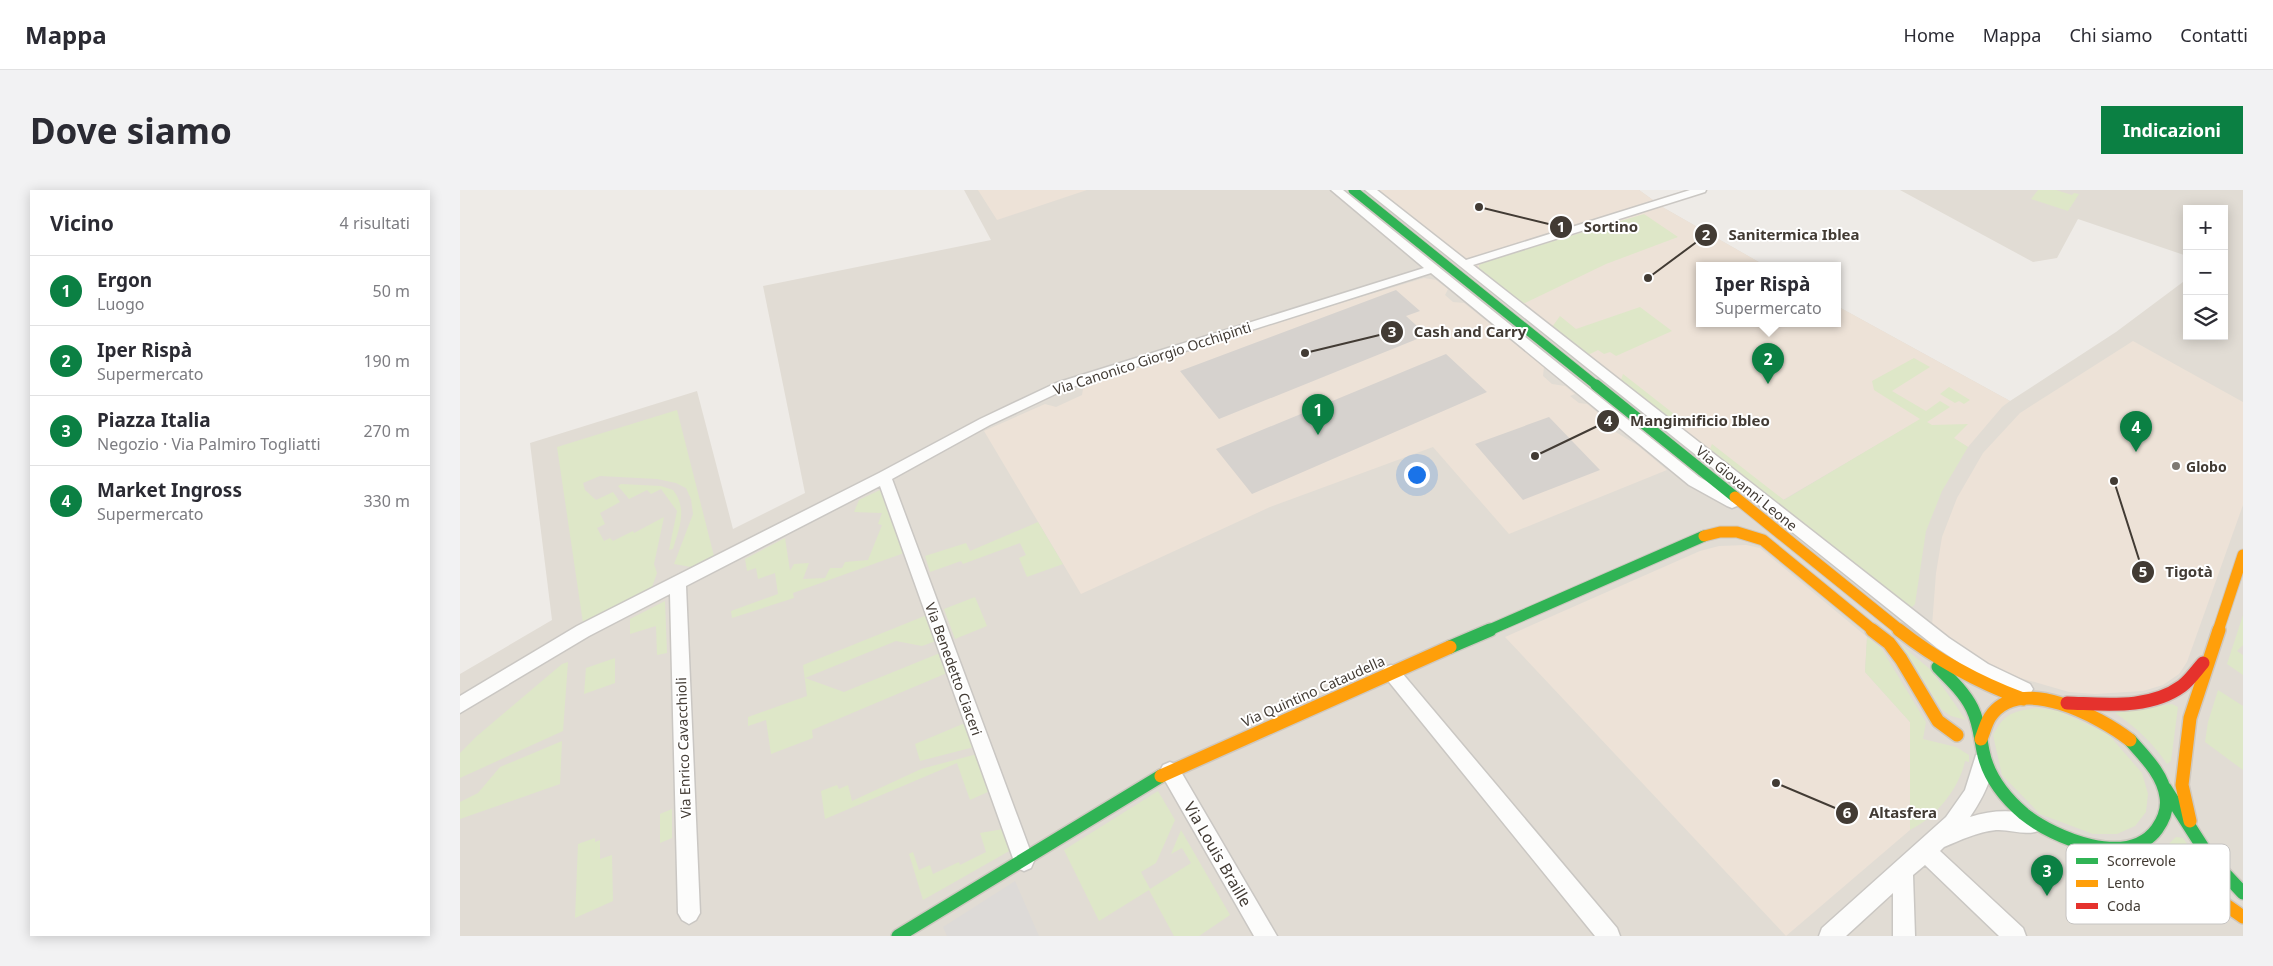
<!DOCTYPE html>
<html lang="it">
<head>
<meta charset="utf-8">
<style>
	:root { --surface:#fff; --page:#f2f2f3; --text:#2b2b33; --muted:#7c7c81; --line:#e1e1e2; --accent:#0b8043 }
	body { margin:0; font-family:"Noto Sans",sans-serif; background:var(--page); color:var(--text) }
	.controls { position:absolute; right:15px; top:15px; display:grid; overflow:hidden; border-radius:0px; box-shadow:0 2px 12px #0003 }
	.controls button { width:45px; height:45px; display:grid; place-items:center; padding:0; border:0; border-bottom:1px solid var(--line); background:var(--surface); color:var(--text); font:25px sans-serif }
	.you { position:absolute; left:956px; top:284px; width:18px; height:18px; margin:-12px; border:4px solid #fff; border-radius:50%; background:#1a73e8; box-shadow:0 0 0 8px #1a73e833 }
	.badge { display:grid; place-items:center; width:32px; height:32px; border-radius:50%; background:var(--accent); color:#fff; font-size:16px; font-weight:700 }
	.pin { position:absolute; translate:-50% -41px; filter:drop-shadow(0 1px 2px #0008) }
	.pin::after { content:''; position:absolute; top:26px; width:18px; height:15px; background:inherit; clip-path:polygon(0 0,100% 0,50% 100%) }
	.popup { position:absolute; left:1236px; top:72px; width:145px; height:65px; box-sizing:border-box; display:grid; place-content:center; border-radius:0px; background:var(--surface); filter:drop-shadow(0 1px 4px #0005); font-size:16px; white-space:nowrap; color:var(--muted) }
	.popup b { font-size:19px; color:var(--text) }
	.popup::after { content:''; position:absolute; left:50%; top:100%; margin-left:-10px; border:10px solid transparent; border-top-color:var(--surface) }
	.list { margin:0; padding:0; list-style:none }
	h2 { display:flex; justify-content:space-between; align-items:center; height:65px; margin:0; padding:0 20px; font-size:21px }
	h2 small { font-size:16px; font-weight:400; color:var(--muted) }
	.list li { display:grid; grid-template-columns:32px 1fr auto; gap:15px; align-items:center; box-sizing:border-box; height:70px; padding:0 20px; border-top:1px solid var(--line) }
	.list b { display:block; font-size:19px; white-space:nowrap }
	.list p { margin:0; font-size:16px; white-space:nowrap; color:var(--muted) }
	.list em { font-size:16px; font-style:normal; color:var(--muted) }
	.icon { flex:none; width:28px; height:28px; fill:none; stroke:currentColor; stroke-width:2; stroke-linecap:round; stroke-linejoin:round }
	.map { position:relative; flex:none; width:1783px; height:746px; overflow:hidden; border-radius:0px }
	header { display:flex; align-items:center; gap:30px; box-sizing:border-box; height:70px; padding:0 25px; background:var(--surface); border-bottom:1px solid var(--line) }
	header strong { font-size:24px }
	nav { display:flex; gap:28px; margin-inline-start:auto; font-size:18px }
	.intro { display:flex; align-items:center; justify-content:space-between; box-sizing:border-box; height:120px; padding:0 30px }
	h1 { margin:0; font-size:35px }
	.button { padding:12px 22px; border-radius:0px; background:var(--accent); color:#fff; font-size:18px; font-weight:700 }
	main { display:flex; gap:30px; padding:0 30px }
	aside { flex:1; background:var(--surface); border-radius:0px; box-shadow:0 2px 12px #0003 }
	.map>svg:first-child { display:block }
	.residential { fill:#e1dcd4 }
	.commercial { fill:#ede2d7 }
	.green { fill:#dee7c8 }
	.parking { fill:#dddad7 }
	.building { fill:#d6d2ce }
	.lines { fill:none; stroke-linecap:round; stroke-linejoin:round }
	.street-casing { stroke:#cac7c3; stroke-width:3 }
	.fast-far2-casing { stroke:#cec8c0; stroke-width:11 }
	.fast-far1-casing { stroke:#cec8c0; stroke-width:13 }
	.fast-casing { stroke:#cec8c0; stroke-width:16 }
	.slow-far1-casing { stroke:#cec8c0; stroke-width:13 }
	.slow-casing { stroke:#cec8c0; stroke-width:16 }
	.jam-casing { stroke:#cec8c0; stroke-width:16 }
	.street { fill:#fcfcfb; fill-rule:evenodd }
	.fast-far2 { stroke:#30b455; stroke-width:9 }
	.fast-far1 { stroke:#30b455; stroke-width:11 }
	.fast { stroke:#30b455; stroke-width:13 }
	.slow-far1 { stroke:#ff9f0a; stroke-width:11 }
	.slow { stroke:#ff9f0a; stroke-width:13 }
	.jam { stroke:#e5322d; stroke-width:13 }
	.poi-dot { fill:#7e7973; stroke:#fff; stroke-width:2 }
	.labels { text-anchor:middle; dominant-baseline:central; stroke-width:4; stroke-linejoin:round; paint-order:stroke }
	.street-label { font-size:14px; fill:#423b34; stroke:#fff }
	.poi-label { font-size:14px; font-weight:bold; fill:#423b34; stroke:#fff; text-anchor:start }
	.near-street-label { font-size:16px; fill:#423b34; stroke:#fff }
	.key { fill:#fff; stroke:#c6c4c2; stroke-width:1 }
	.key-label { font-size:14px; fill:#423b34 }
	.leader { fill:none; stroke:#423b34; stroke-width:2 }
	.callout-dot { fill:#423b34; stroke:#fff; stroke-width:2 }
	.mark-label { font-size:15px; text-anchor:middle; font-weight:bold; fill:#fff }
	.callout-label { font-size:15px; text-anchor:middle; font-weight:bold; fill:#423b34; stroke:#fff; stroke-width:4; stroke-linejoin:round; paint-order:stroke }
</style>
</head>
<body>
<header>
<strong>Mappa</strong>
<nav><a>Home</a><a>Mappa</a><a>Chi siamo</a><a>Contatti</a></nav>
</header>
<div class="intro"><h1>Dove siamo</h1><a class="button">Indicazioni</a></div>
<main>
<aside>
<h2>Vicino<small>4 risultati</small></h2>
<ul class="list">
<li><span class="badge">1</span><div><b>Ergon</b><p>Luogo</p></div><em>50 m</em></li>
<li><span class="badge">2</span><div><b>Iper Rispà</b><p>Supermercato</p></div><em>190 m</em></li>
<li><span class="badge">3</span><div><b>Piazza Italia</b><p>Negozio · Via Palmiro Togliatti</p></div><em>270 m</em></li>
<li><span class="badge">4</span><div><b>Market Ingross</b><p>Supermercato</p></div><em>330 m</em></li>
</ul>
</aside>
<div class="map">
<svg width="1783" height="746" viewBox="0 0 1783 746">
	<rect width="100%" height="100%" fill="#eeebe7"/>
	<!-- residential -->
	<path class="residential" d="M504,0H1179L1204,18L1304,75H1239V133H1377V116L1550,211L1656,142L1727,89V146H1764V19H1727V66L1618,29L1597,68L1573,72L1440,0H1783V746H0V484L92,430L70,253L237,201L273,339L345,303L303,96L531,50Z"/>
	<!-- commercial -->
	<path class="commercial" d="M518,0H627L537,30Z
		M918,0H1179L1204,18L1304,75H1239V133H1377V116L1550,211L1542,217L1508,257L1461,229L1318,313Z
		M964,88L976,90L988,99L985,105L993,112L1004,113L1084,177L1083,186L1092,194L1105,196L1115,204L1110,206L1119,213L1127,214L1142,226L1149,238L1177,255L1207,280L1049,344L973,257L810,317L621,404L524,241L585,214L596,217L622,205L623,199L691,170Z
		M1673,151L1783,212V315L1727,472L1719,484L1703,495L1683,501L1635,504L1609,502L1550,485L1504,459L1472,436L1476,383L1482,347L1497,308L1523,263L1560,223Z
		M1286,355L1300,358L1407,447L1405,482L1450,532V640L1326,746L1045,447L1240,361L1259,356Z"/>
	<!-- green -->
	<path class="green" d="M1578,0H1596L1612,5L1614,3L1619,4L1608,21L1571,9Z
		M1184,24L1218,47L1146,74L1063,114L1019,80V75L1023,72Z
		M1180,117L1212,141L1156,166L1150,162L1144,164L1138,160L1128,165L1092,137L1100,126L1116,139Z
		M1454,168L1470,177L1432,201L1466,221L1480,211L1490,217L1467,232L1472,235L1508,234L1494,248L1508,257L1482,301L1466,341L1455,414L1451,418L1250,259L1252,254L1324,310L1460,229L1414,200L1412,191Z
		M1163,184L1223,231L1212,230L1161,190Z
		M1489,197L1510,210L1504,214L1499,211L1495,213L1480,204Z
		M217,220L254,366L231,377L214,374L233,324L231,309L226,298L216,293L197,289L140,286L123,293L125,300L136,310L153,302L160,312L140,323L145,334L137,338L144,351L150,348L153,351L173,341L174,343L204,327L194,374L197,383L192,397L123,433L97,257Z
		M161,294L201,296L213,300C228,319 219,338 213,359L209,360L217,321L201,299L191,304L187,300L169,309L158,296Z
		M422,299L444,363L333,403L334,408L272,428L271,421L318,404L315,383L298,389L296,378L287,381L285,369L325,348L330,381L334,374L349,373L343,389L365,388L370,378H382L385,372L408,370L422,335L418,334L422,323L394,322L399,310Z
		M578,332L603,374L567,387L559,368L566,365L560,353L503,374L501,371L470,382L465,366L506,353L510,361Z
		M515,407L527,436L495,449L484,419Z
		M205,411L207,463L197,465L196,436L170,444V429Z
		M467,425L476,451L462,456L436,451L345,488L384,502L480,463L487,483L352,540L353,548L311,564L306,530L288,536V527L347,506L343,475Z
		M1783,425V455L1777,461L1783,465V485L1767,474Z
		M1407,447L1421,458L1466,532L1463,549L1496,557L1509,565V572L1505,571C1499,599 1475,628 1450,640V532L1405,482Z
		M1441,455L1471,480L1506,530L1491,526L1482,520Z
		M155,468V493L124,504L126,478Z
		M108,472L103,541L0,588V563L17,546L102,474Z
		M1758,500L1783,516V580L1745,552L1748,532Z
		M1712,514L1718,517L1711,571L1707,574C1693,553 1676,537 1655,523Z
		M1576,518L1599,521L1648,544L1682,583L1688,604L1686,622L1675,636L1657,644H1633L1580,624L1542,585L1533,545C1545,523 1552,522 1576,518Z
		M505,533L514,557L460,571L455,554Z
		M102,551L100,594L0,629V612L18,603L40,577Z
		M517,564L530,601L510,610L497,573L365,629L361,601L377,595L379,599L388,595L392,611L461,579Z
		M698,601L715,630L696,673L681,682L690,699L731,673L722,658L711,664L721,640L770,725L739,746H714L689,700L639,731L604,660Z
		M212,619V648L200,653V624Z
		M543,639L551,660L463,710L449,664L453,662L459,680L470,675L473,684L499,672L500,675L526,662L520,643Z
		M1716,647L1723,648L1749,685L1697,665Z
		M135,648V652L140,650V669L152,665L153,711L115,728L118,654Z"/>
	<!-- parking -->
	<path class="parking" d="M555,691L579,746H487L483,737Z"/>
	<!-- building -->
	<path class="building" d="M936,100L960,121L946,126L967,145L759,229L720,181Z
		M986,164L1027,202L792,304L756,259Z
		M1089,227L1140,280L1063,310L1015,254Z"/>
	<g class="lines">
		<defs>
			<path id="street" d="M871,0H883L1239,287L1277,308L1280,312L1277,316L1272,318L1267,316L1229,295L971,83L606,199L530,235L432,289L574,671L571,678L564,681L557,678L554,671L420,296L226,396L240,723L236,730L229,734L222,730L218,723L210,404L129,446L0,523V506L117,436L419,283L520,229L596,193L964,78Z
				M905,0H917L1006,70L1230,0H1246L1245,2L1013,75L1489,448L1528,474L1570,494L1573,499L1570,504L1564,507L1558,504L1516,484L1477,458Z
				M931,475L937,477L1157,738L1160,746H1135L925,487L922,482L925,477Z
				M1523,562L1530,565C1538,583 1520,612 1510,627C1532,620 1556,619 1578,627L1581,634L1578,641C1565,646 1550,639 1536,640C1517,642 1501,650 1484,657L1480,661L1563,738L1566,746H1539L1465,675L1453,685L1455,746H1433V703L1386,746H1359L1362,738L1486,627L1505,600L1516,565Z
				M710,572L717,575L817,746H794L703,587L700,581L703,575Z"/>
			<path id="fast-far2" d="M893,0L1137,196"/>
			<path id="fast-far1" d="M1136,195L1275,307
				M1027,441L1244,346"/>
			<path id="fast" d="M990,457L1030,440
				M1478,477C1490,489 1504,502 1512,518C1519,532 1520,546 1523,561C1528,587 1544,607 1564,624C1594,648 1668,679 1697,639C1704,629 1708,619 1706,607C1703,584 1684,566 1670,550
				M1705,598L1749,667L1783,703
				M438,746L701,586"/>
			<path id="slow-far1" d="M1275,307L1441,441
				M1244,346L1260,342H1277L1303,350L1414,441
				M1758,441L1783,365"/>
			<path id="slow" d="M1412,440L1429,453L1441,469L1478,531L1497,545
				M1439,440C1477,470 1517,492 1563,509
				M1521,549C1524,542 1526,533 1530,527C1560,483 1640,527 1670,550
				M701,586L990,457
				M1730,631L1722,595L1730,528L1759,440
				M1649,661L1715,684L1739,696L1783,727"/>
			<path id="jam" d="M1607,513C1645,514 1689,520 1722,496C1730,490 1736,481 1743,473"/>
		</defs>
		<!-- street casing -->
		<use href="#street" class="street-casing"/>
		<!-- fast-far2 casing -->
		<use href="#fast-far2" class="fast-far2-casing"/>
		<!-- fast-far1 casing -->
		<use href="#fast-far1" class="fast-far1-casing"/>
		<!-- fast casing -->
		<use href="#fast" class="fast-casing"/>
		<!-- slow-far1 casing -->
		<use href="#slow-far1" class="slow-far1-casing"/>
		<!-- slow casing -->
		<use href="#slow" class="slow-casing"/>
		<!-- jam casing -->
		<use href="#jam" class="jam-casing"/>
		<!-- street -->
		<use href="#street" class="street"/>
		<!-- fast-far2 -->
		<use href="#fast-far2" class="fast-far2"/>
		<!-- fast-far1 -->
		<use href="#fast-far1" class="fast-far1"/>
		<!-- fast -->
		<use href="#fast" class="fast"/>
		<!-- slow-far1 -->
		<use href="#slow-far1" class="slow-far1"/>
		<!-- slow -->
		<use href="#slow" class="slow"/>
		<!-- jam -->
		<use href="#jam" class="jam"/>
	</g>
	<!-- markers -->
	<circle class="poi-dot" cx="1716" cy="276" r="5"/>
	<g class="labels">
		<!-- street labels -->
		<g class="street-label">
			<text transform="translate(692 168) rotate(-18)">Via Canonico Giorgio Occhipinti</text>
			<text transform="translate(1287 298) rotate(39)">Via Giovanni Leone</text>
			<text transform="translate(494 479) rotate(70)">Via Benedetto Ciaceri</text>
			<text transform="translate(853 501) rotate(-24)">Via Quintino Cataudella</text>
			<text transform="translate(223 558) rotate(-92)">Via Enrico Cavacchioli</text>
		</g>
		<!-- poi labels -->
		<g class="poi-label">
			<text x="1726" y="276">Globo</text>
		</g>
		<!-- near-street labels -->
		<g class="near-street-label">
			<text transform="translate(758 664) rotate(60)">Via Louis Braille</text>
		</g>
	</g>
	<!-- legend -->
	<rect x="1606" y="654" width="164" height="80" rx="8" class="key"/>
	<rect x="1616" y="668" width="22" height="6" fill="#30b455"/>
	<rect x="1616" y="690" width="22" height="7" fill="#ff9f0a"/>
	<rect x="1616" y="713" width="22" height="6" fill="#e5322d"/>
	<g class="key-label">
		<text x="1647" y="676">Scorrevole</text>
		<text x="1647" y="698">Lento</text>
		<text x="1647" y="721">Coda</text>
	</g>
	<!-- callouts -->
	<path class="leader" d="M1019 17L1101 37M1188 88L1246 45M845 163L932 142M1075 266L1148 231M1654 291L1683 382M1316 593L1387 623"/>
	<g class="callout-dot">
		<circle cx="1019" cy="17" r="5"/>
		<circle cx="1188" cy="88" r="5"/>
		<circle cx="845" cy="163" r="5"/>
		<circle cx="1075" cy="266" r="5"/>
		<circle cx="1654" cy="291" r="5"/>
		<circle cx="1316" cy="593" r="5"/>
		<circle cx="1101" cy="37" r="12"/>
		<circle cx="1246" cy="45" r="12"/>
		<circle cx="932" cy="142" r="12"/>
		<circle cx="1148" cy="231" r="12"/>
		<circle cx="1683" cy="382" r="12"/>
		<circle cx="1387" cy="623" r="12"/>
	</g>
	<g class="mark-label">
		<text x="1101" y="42">1</text>
		<text x="1246" y="50">2</text>
		<text x="932" y="147">3</text>
		<text x="1148" y="236">4</text>
		<text x="1683" y="387">5</text>
		<text x="1387" y="628">6</text>
	</g>
	<g class="callout-label">
		<text x="1151" y="42">Sortino</text>
		<text x="1334" y="50">Sanitermica Iblea</text>
		<text x="1010" y="147">Cash and Carry</text>
		<text x="1240" y="236">Mangimificio Ibleo</text>
		<text x="1729" y="387">Tigotà</text>
		<text x="1443" y="628">Altasfera</text>
	</g>
</svg>
<div class="controls">
<button>+</button>
<button>−</button>
<button><svg class="icon" aria-label="layers" viewBox="0 0 24 24"><path d="M12 4l9 5-9 5-9-5zM3 14l9 5 9-5"/></svg></button>
</div>
<div class="you"></div>
<div class="pin badge" style="left:858px;top:245px">1</div>
<div class="pin badge" style="left:1308px;top:194px">2</div>
<div class="popup"><b>Iper Rispà</b>Supermercato</div>
<div class="pin badge" style="left:1587px;top:706px">3</div>
<div class="pin badge" style="left:1676px;top:262px">4</div>
</div>
</main>
</body>
</html>
